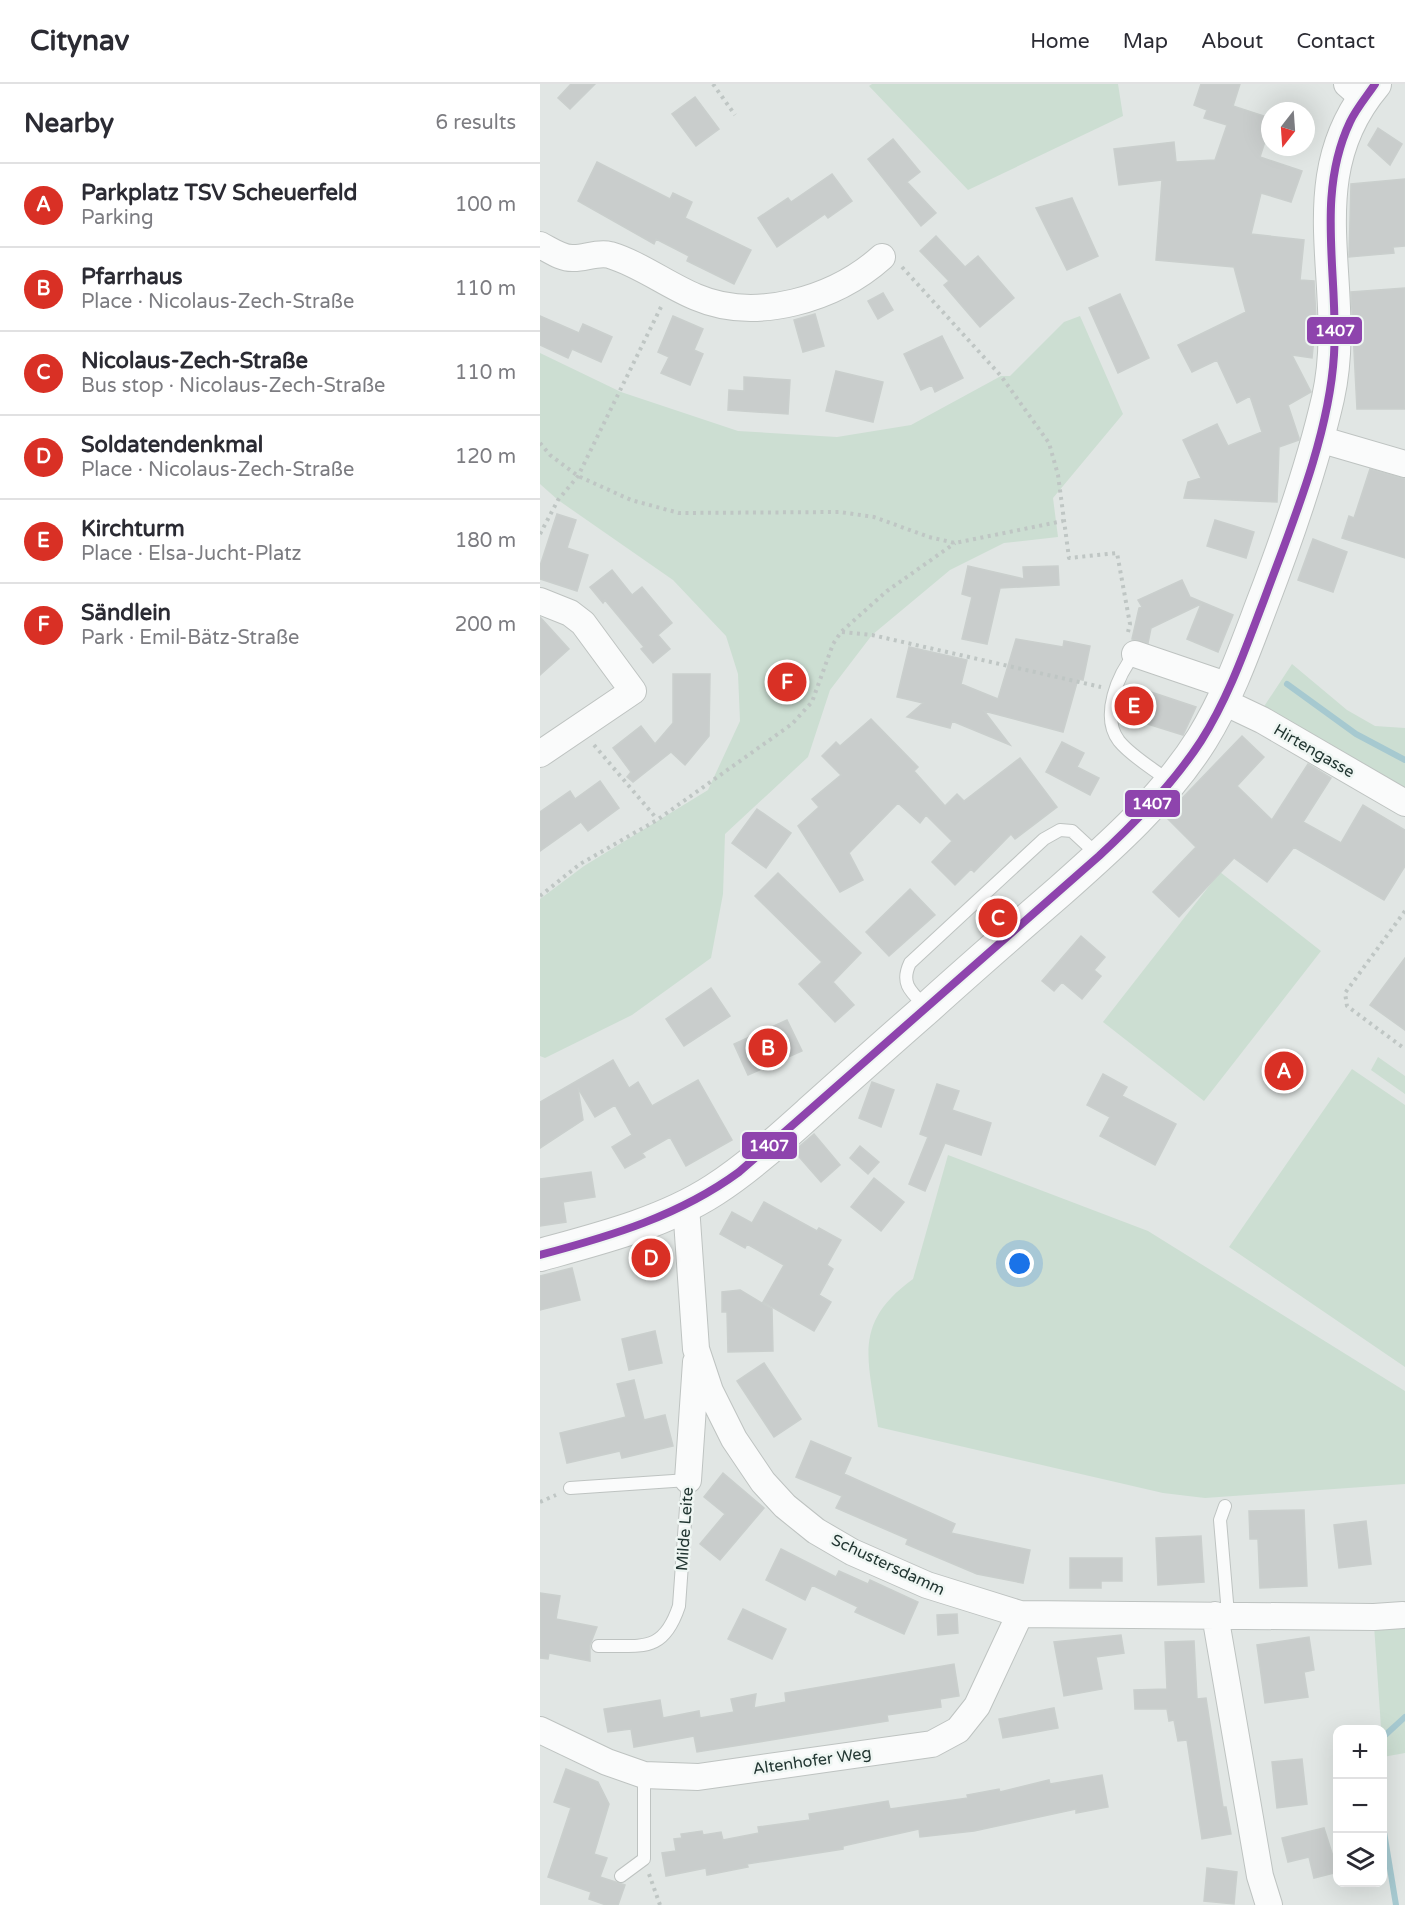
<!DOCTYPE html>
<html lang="en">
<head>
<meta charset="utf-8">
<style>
	:root { --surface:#fff; --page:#f7f7f7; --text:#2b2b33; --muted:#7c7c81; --line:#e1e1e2; --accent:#d93025 }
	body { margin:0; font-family:"Varela Round",sans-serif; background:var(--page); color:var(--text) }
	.controls { position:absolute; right:18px; bottom:18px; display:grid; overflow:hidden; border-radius:12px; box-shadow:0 6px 24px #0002 }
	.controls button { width:54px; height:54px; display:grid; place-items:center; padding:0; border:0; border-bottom:2px solid var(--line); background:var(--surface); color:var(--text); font:30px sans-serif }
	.compass { position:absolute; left:721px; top:18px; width:54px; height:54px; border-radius:50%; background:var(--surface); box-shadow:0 6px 24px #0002; rotate:197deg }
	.you { position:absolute; left:480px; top:1180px; width:21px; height:21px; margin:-15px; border:4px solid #fff; border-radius:50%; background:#1a73e8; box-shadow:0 0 0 9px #1a73e833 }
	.badge { display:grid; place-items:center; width:39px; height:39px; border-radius:50%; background:var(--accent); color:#fff; font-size:20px; font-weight:700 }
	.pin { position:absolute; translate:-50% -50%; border:3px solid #fff; box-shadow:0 2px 6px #0006 }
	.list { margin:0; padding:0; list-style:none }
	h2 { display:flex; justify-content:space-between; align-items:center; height:78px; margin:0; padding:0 24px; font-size:26px }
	h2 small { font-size:20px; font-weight:400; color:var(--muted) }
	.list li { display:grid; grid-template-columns:39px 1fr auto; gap:18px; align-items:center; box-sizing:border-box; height:84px; padding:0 24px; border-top:2px solid var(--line) }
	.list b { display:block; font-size:22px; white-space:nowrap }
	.list p { margin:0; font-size:20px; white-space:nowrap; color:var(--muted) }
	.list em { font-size:20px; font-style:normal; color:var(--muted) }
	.icon { flex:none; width:33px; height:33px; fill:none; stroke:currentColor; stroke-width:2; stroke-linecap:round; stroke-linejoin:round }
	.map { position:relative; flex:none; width:865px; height:1821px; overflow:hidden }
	header { display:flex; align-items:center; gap:36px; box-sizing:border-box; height:84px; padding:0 30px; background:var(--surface); border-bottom:2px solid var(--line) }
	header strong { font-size:28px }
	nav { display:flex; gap:33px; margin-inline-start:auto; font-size:21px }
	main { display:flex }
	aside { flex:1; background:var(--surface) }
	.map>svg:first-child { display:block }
	.green { fill:#ccded2 }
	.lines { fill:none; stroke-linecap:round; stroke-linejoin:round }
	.stream { stroke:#a6c9d0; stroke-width:6 }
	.building { fill:#c9cdcc; stroke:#cacfcd; stroke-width:1.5 }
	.service-casing { stroke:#bec3c1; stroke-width:14 }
	.minor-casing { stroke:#bec3c1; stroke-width:28 }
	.tertiary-casing { stroke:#bec3c1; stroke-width:34 }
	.path { stroke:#bfc6c4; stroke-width:4; stroke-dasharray:3 4.5; stroke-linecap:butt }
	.service { stroke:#fafbfb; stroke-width:12 }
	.minor { stroke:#fafbfb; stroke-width:26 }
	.tertiary { stroke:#fafbfb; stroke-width:32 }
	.bus-1-casing { stroke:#eff6f3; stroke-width:12 }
	.bus-1 { stroke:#8e44ad; stroke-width:8 }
	.labels { text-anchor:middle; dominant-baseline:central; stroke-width:5; stroke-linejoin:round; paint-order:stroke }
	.street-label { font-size:16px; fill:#223632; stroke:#eff6f3 }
	.line-badge { stroke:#eff6f3; stroke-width:2 }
	.badge-label { font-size:16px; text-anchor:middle; font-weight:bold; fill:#fff }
</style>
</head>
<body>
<header>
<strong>Citynav</strong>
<nav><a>Home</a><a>Map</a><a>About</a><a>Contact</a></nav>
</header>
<main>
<aside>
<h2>Nearby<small>6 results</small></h2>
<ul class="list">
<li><span class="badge">A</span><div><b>Parkplatz TSV Scheuerfeld</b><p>Parking</p></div><em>100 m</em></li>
<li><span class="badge">B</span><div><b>Pfarrhaus</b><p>Place · Nicolaus-Zech-Straße</p></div><em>110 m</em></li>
<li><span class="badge">C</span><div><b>Nicolaus-Zech-Straße</b><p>Bus stop · Nicolaus-Zech-Straße</p></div><em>110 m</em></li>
<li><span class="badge">D</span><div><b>Soldatendenkmal</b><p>Place · Nicolaus-Zech-Straße</p></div><em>120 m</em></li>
<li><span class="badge">E</span><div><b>Kirchturm</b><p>Place · Elsa-Jucht-Platz</p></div><em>180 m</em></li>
<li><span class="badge">F</span><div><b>Sändlein</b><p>Park · Emil-Bätz-Straße</p></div><em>200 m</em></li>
</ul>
</aside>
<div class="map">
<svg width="865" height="1821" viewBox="0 0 865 1821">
	<rect width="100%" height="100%" fill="#e1e6e4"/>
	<!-- green -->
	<path class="green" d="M332,0H578L583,32L428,106L329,2Z
		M540,232L583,330L513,414L518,453L464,459L410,486L332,551L290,606L268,673L185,750L183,810L171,874L92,931L5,974L0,972V815L44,782L168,706L200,637L198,590L186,552L133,496L18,416L0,400V269L81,308L198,347L297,353L371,341L461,292H470L524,238Z
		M752,580L807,626L835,642L865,644V706L723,624Z
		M680,788L781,867L664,1017L563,938Z
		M838,973L865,992V1010L831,986Z
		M812,985L865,1021V1283L689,1163Z
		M408,1071L608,1147L865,1307V1400L665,1414L623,1409L338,1343C329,1276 311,1240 373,1195Z
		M865,1539V1669L843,1673L834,1541Z"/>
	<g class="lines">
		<!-- stream -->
		<path class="stream" d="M747,600L816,650L865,676
			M842,1654L865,1633
			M842,1736L856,1821"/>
	</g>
	<!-- building -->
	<path class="building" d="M31,0H55L30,25L18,14Z
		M661,0H700L693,22L730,34V42L720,73L762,87L751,118L721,109L711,150L764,156L760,196L774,197L776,234L772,274L752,271L771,308L748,321L759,354V356L739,363L737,418L644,414L648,398L661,394L643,356L677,340L688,362L722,348L710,312L697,319L677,276L652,288L638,261L706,228L694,183L616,176L622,96L579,101L574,65L634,58L636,78L675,76L687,41L664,34L667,26L654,21Z
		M155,13L179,45L156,62L132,30Z
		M838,44L862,60L850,81L828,61Z
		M353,55L380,88L367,98L396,129L381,142L328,75Z
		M57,78L130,115L133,109L152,118L145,134L211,166L194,200L147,177L149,172L116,155L114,160L38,117Z
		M292,90L312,117L288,134L285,130L237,163L218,134L248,114L251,118Z
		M865,95V162L853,163L854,169L809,173L811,100Z
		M532,114L558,172L527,186L496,124Z
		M396,152L425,183L438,172L474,214L440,243L404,201L409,197L380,167Z
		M865,204V325H817L811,208Z
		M343,209L353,226L338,235L328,217Z
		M580,210L609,274L578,289L549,224Z
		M275,230L284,262L263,268L254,236Z
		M0,232L39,249L43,240L72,253L61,278L32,265L28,274L0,261Z
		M133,232L163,245L154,266L163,270L150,301L121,289L129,273L118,268Z
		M402,252L423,294L395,308L392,301L381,306L364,270Z
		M296,287L343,298L333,338L286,327Z
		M204,293L250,296L248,330L188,326L189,306L204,307Z
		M830,385L865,395V474L802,454L809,432L814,434Z
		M17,430L36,436L27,464L48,471L37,507L0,495V482Z
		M675,436L714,448L706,474L667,462Z
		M773,455L807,468L793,508L758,496Z
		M428,482L484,495L483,483L518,482L519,501L460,504L447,560L422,555L432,513L422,510Z
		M72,486L92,511L102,503L132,539L118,551L130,565L113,579L101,565L104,563L65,516L63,519L50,503Z
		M642,496L650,513L693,531L678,568L647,555L661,520L611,544L608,559L592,555L599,524L602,523L598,516Z
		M0,533L29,565L0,591Z
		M476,555L523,563L524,557L550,562L543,596L538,595L523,648L444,627L470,661L412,637L410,644L367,633L383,619L357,613L369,563L427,576L421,600L458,615Z
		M133,590H170L169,652L145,681L131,668L93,698L87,693L91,688L73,664L101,642L115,660L133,639Z
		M608,607L656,623L643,651L598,637L600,633L584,628L589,612L605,616Z
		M331,635L378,683L374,687L405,722L417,710L424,717L480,674L517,723L475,755L471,750L434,788L431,785L415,801L392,778L412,757L386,731L380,739L358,719L309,769L323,796L300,808L258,742L279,723L272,715L301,691L282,672L296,658L300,662Z
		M702,652L724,673L697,702L732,736L768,680L791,694L763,738L801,759L823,721L865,746V782L844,816L754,763L727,798L694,774L639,833L613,808L656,763L625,732Z
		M522,658L544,669L537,683L559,694L550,711L506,688Z
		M60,697L79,724L48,747L41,738L0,767V728L30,707L35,715Z
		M217,725L251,749L226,784L192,759Z
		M238,789L321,869L293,898L314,921L295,938L259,900L282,878L215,812Z
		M370,805L395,831L349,872L326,848Z
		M541,852L565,873L554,886L561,892L542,915L522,898L514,907L502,897Z
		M865,874V946L830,921Z
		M171,904L190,932L144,962L126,935Z
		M247,936L262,967L208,991L194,960Z
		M73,976L89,1004L98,998L112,1022L158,996L192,1056L146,1082L130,1053L102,1069L105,1073L85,1084L72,1063L92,1051L75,1021L55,1033L38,1004L43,1036L0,1064V1018Z
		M563,990L587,1003L582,1012L636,1040L615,1081L560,1052L570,1033L547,1021Z
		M332,998L354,1006L341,1043L319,1034Z
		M397,1000L419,1007L412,1026L451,1039L441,1071L405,1059L385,1107L369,1100L388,1053L380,1050Z
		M274,1050L300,1081L281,1098L254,1067Z
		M320,1062L339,1078L328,1090L310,1074Z
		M51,1088L55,1113L23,1118L26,1138L0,1142V1095Z
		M334,1094L364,1118L341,1147L311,1123Z
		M224,1118L277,1147L279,1144L301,1156L287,1181L293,1185L279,1211L291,1218L274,1247L223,1218L244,1181L207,1160L205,1164L180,1150L192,1128L212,1139Z
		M32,1184L40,1216L0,1226V1192Z
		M200,1206L232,1225L233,1267L188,1268L187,1228H182V1208Z
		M115,1247L122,1279L89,1286L82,1255Z
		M224,1279L261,1335L234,1353L197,1297Z
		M94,1296L104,1336L125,1331L133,1362L82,1374L80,1367L27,1379L20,1349L86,1333L77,1300Z
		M271,1357L311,1374L304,1390L415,1440L411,1449L490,1466L483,1499L437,1490L366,1460L368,1455L296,1424L302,1412L256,1393Z
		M183,1389L224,1424L180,1476L160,1460L185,1430L164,1413Z
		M764,1426L767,1502L720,1504L718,1455H710L709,1427Z
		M826,1437L831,1480L799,1484L794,1441Z
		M661,1452L664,1498L618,1501L616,1454Z
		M241,1465L296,1493L299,1487L328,1500L330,1496L378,1518L364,1550L315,1528L318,1523L272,1501L265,1516L226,1496Z
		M530,1474H582V1497H561V1504H530Z
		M0,1509L20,1512L16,1535L57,1543L50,1561V1577L9,1569L8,1575L0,1574Z
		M203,1525L246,1545L232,1575L188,1555Z
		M417,1530L418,1549L398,1551L397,1531Z
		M581,1551L584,1569L556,1573L562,1605L524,1612L514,1558Z
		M769,1553L774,1586L764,1588L768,1613L725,1619L717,1561Z
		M654,1557L657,1615L666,1614L683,1723H686L691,1750L662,1755L647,1656L638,1657L634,1636L629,1637L627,1625H595L594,1606L627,1605L625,1558Z
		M414,1580L419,1612L400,1615L401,1623L347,1631L348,1637L157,1668L154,1652L94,1663L91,1645L68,1648L64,1625L120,1616L123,1634L159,1627L160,1634L194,1628L191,1615L216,1610L214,1624L246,1618L245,1609Z
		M514,1624L518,1644L463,1654L459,1635Z
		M762,1675L767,1720L737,1724L732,1678Z
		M26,1685L58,1698L69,1720L54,1770L67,1774L60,1793L85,1801L78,1821H66L49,1815L51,1808L8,1793L31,1724L14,1718Z
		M562,1691L568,1723L536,1729V1725L434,1747L380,1753L379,1745L303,1762V1765L207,1780L208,1783L167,1791L166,1784L126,1792L122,1769L136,1767L134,1755L142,1754L141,1750L162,1747L163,1751L181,1748L183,1756L219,1749L218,1743L270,1736L269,1730L348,1717L350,1725L428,1714L427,1711L459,1705L460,1708L509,1696L510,1700Z
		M784,1744L798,1788L774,1794L769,1773L748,1778L742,1754Z
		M667,1784L697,1788L694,1820L664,1817Z"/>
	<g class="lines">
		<defs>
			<path id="service" d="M595,570C578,590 560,632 579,657C592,673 614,685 630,698
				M386,923C371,908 360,900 370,879L504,755L520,746L532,747L559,772
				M30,1404L148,1396L139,1522C123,1570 102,1561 58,1562
				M685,1422L680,1436L688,1530
				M81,1792L104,1775V1691"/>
			<path id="minor" d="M807,0L823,14
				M0,161C10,166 22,175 34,174C45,174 58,168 70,171C100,180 127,201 156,213C216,239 295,215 342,173
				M779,355L865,380
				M0,517L30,529L43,539L93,607L0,670
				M595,570L689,602
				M682,617L722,636L865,719
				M146,1122L156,1265L170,1307L194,1355L223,1398L245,1422L276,1447L312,1468L387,1501L480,1530L834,1533L863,1531
				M148,1396L156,1278
				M675,1531L720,1792L729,1821
				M0,1646L67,1678L104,1691L158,1693L392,1660L418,1646L437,1622L480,1530"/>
			<path id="tertiary" d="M0,1171C58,1155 123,1139 174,1106C208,1084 240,1055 270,1028C309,993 347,959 386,925C430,885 475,846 520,807C572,761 625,714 662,655C688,613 705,565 722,520C748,452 772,384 788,314C813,203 753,97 835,0"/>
		</defs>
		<!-- service casing -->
		<use href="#service" class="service-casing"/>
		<!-- minor casing -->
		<use href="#minor" class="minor-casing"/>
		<!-- tertiary casing -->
		<use href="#tertiary" class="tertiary-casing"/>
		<!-- path -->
		<path class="path" d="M173,0L195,31
			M362,183L461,292L509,359L518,391L529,474L577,469L590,540L588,548
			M0,359L10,371L38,392L91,416L139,429L300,428L334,433L389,453L415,459L523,437
			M0,450L18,416L38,392L122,221
			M302,548L332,551L561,603
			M54,661L117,735
			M0,812L40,780L117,736L252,640L272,618L293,560L301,548L347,507L415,459
			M865,827L805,909L807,922L865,965
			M0,1418L16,1411
			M109,1790L120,1821"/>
		<!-- service -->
		<use href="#service" class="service"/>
		<!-- minor -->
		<use href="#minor" class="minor"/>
		<!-- tertiary -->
		<use href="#tertiary" class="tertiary"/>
		<defs>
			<path id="bus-1" d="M0,1171C71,1152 139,1132 199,1088L559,772C597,737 633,700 661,657C689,613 706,563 724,516C752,440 789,352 794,271C799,193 775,112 810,38C816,25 827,12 835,0"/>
		</defs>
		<!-- bus-1 casing -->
		<use href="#bus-1" class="bus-1-casing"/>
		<!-- bus-1 -->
		<use href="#bus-1" class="bus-1"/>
	</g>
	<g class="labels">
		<!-- street labels -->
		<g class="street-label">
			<text transform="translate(774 667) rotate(30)">Hirtengasse</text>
			<text transform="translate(145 1445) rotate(-86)">Milde Leite</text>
			<text transform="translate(348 1481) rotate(25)">Schustersdamm</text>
			<text transform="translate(272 1677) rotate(-8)">Altenhofer Weg</text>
		</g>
	</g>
	<g class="line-badge">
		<rect x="766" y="232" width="57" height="29" rx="6" fill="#8e44ad"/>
		<rect x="584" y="705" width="57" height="29" rx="6" fill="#8e44ad"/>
		<rect x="201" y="1047" width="57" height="29" rx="6" fill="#8e44ad"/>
	</g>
	<g class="badge-label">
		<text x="795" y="252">1407</text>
		<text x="612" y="725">1407</text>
		<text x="229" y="1067">1407</text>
	</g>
</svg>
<div class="controls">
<button>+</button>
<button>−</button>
<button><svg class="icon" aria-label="layers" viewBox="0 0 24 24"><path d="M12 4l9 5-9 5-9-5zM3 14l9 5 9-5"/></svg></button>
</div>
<svg class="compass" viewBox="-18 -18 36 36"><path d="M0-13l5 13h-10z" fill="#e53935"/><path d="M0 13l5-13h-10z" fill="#7c7c81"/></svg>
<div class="you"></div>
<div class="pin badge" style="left:744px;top:987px">A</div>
<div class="pin badge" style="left:228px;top:964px">B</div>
<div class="pin badge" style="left:458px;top:834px">C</div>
<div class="pin badge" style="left:111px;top:1174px">D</div>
<div class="pin badge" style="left:594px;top:622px">E</div>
<div class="pin badge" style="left:247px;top:598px">F</div>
</div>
</main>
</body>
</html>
